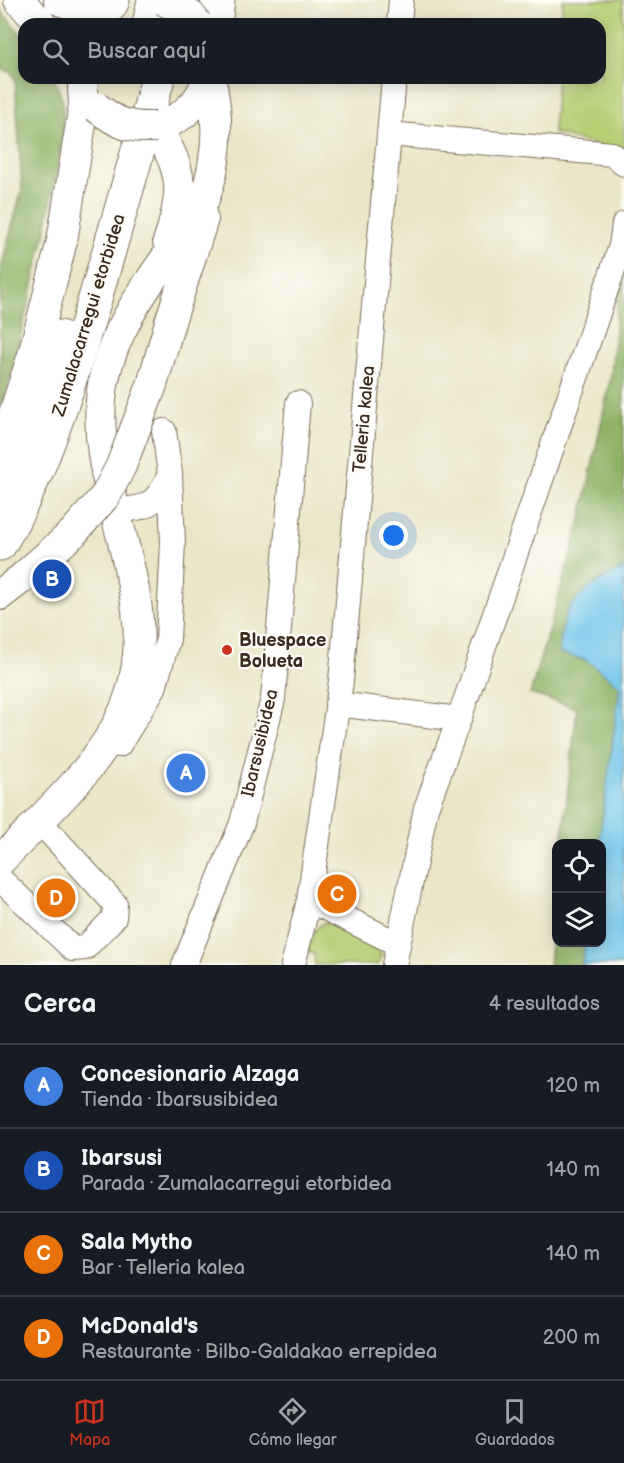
<!DOCTYPE html>
<html lang="es">
<head>
<meta charset="utf-8">
<style>
	:root { --surface:#171b24; --page:#242831; --text:#f1f3f6; --muted:#9ea1a6; --line:#363941; --accent:#c8321e }
	body { margin:0; font-family:"Balsamiq Sans",sans-serif; background:var(--page); color:var(--text) }
	.controls { position:absolute; right:18px; bottom:18px; display:grid; overflow:hidden; border-radius:12px; box-shadow:0 3px 15px #0003 }
	.controls button { width:54px; height:54px; display:grid; place-items:center; padding:0; border:0; border-bottom:2px solid var(--line); background:var(--surface); color:var(--text); font:30px sans-serif }
	.you { position:absolute; left:394px; top:536px; width:21px; height:21px; margin:-15px; border:4px solid #fff; border-radius:50%; background:#1a73e8; box-shadow:0 0 0 9px #1a73e833 }
	.badge { display:grid; place-items:center; width:39px; height:39px; border-radius:50%; background:var(--accent); color:#fff; font-size:20px; font-weight:700 }
	.pin { position:absolute; translate:-50% -50%; border:3px solid #fff; box-shadow:0 2px 6px #0006 }
	.list { margin:0; padding:0; list-style:none }
	h2 { display:flex; justify-content:space-between; align-items:center; height:78px; margin:0; padding:0 24px; font-size:26px }
	h2 small { font-size:20px; font-weight:400; color:var(--muted) }
	.list li { display:grid; grid-template-columns:39px 1fr auto; gap:18px; align-items:center; box-sizing:border-box; height:84px; padding:0 24px; border-top:2px solid var(--line) }
	.list b { display:block; font-size:22px; white-space:nowrap }
	.list p { margin:0; font-size:20px; white-space:nowrap; color:var(--muted) }
	.list em { font-size:20px; font-style:normal; color:var(--muted) }
	.icon { flex:none; width:33px; height:33px; fill:none; stroke:currentColor; stroke-width:2; stroke-linecap:round; stroke-linejoin:round }
	.map { position:relative; flex:none; width:624px; height:965px; overflow:hidden }
	.search { position:absolute; background:var(--surface); box-shadow:0 3px 15px #0003; left:18px; right:18px; top:18px; height:66px; display:flex; align-items:center; gap:15px; box-sizing:border-box; padding:0 21px; border-radius:18px; color:var(--muted); font-size:22px }
	.sheet { height:414px; background:var(--surface) }
	nav { display:flex; justify-content:space-around; align-items:center; box-sizing:border-box; height:84px; border-top:2px solid var(--line); background:var(--surface); font-size:16px; color:var(--muted) }
	nav a { display:grid; justify-items:center; gap:3px }
	nav .on { color:var(--accent) }
	.map>svg:first-child { display:block }
	.green { fill:#b6cf74; stroke:#787c49; stroke-width:1.5 }
	.forest { fill:#90b266; stroke:#666e42; stroke-width:1.5 }
	.water { fill:#6dc4ea; stroke:#547784; stroke-width:1.5 }
	.lines { fill:none; stroke-linecap:round; stroke-linejoin:round }
	.minor-casing { stroke:#796c5a; stroke-width:26 }
	.major-casing { stroke:#796c5a; stroke-width:32 }
	.highway-casing { stroke:#796c5a; stroke-width:35 }
	.minor { stroke:#fff; stroke-width:24 }
	.major { stroke:#fff; stroke-width:30 }
	.highway { stroke:#fff; stroke-width:33 }
	.major-bridge-casing { stroke:#796c5a; stroke-width:32; stroke-linecap:butt }
	.major-bridge { stroke:#fff; stroke-width:30 }
	.poi-dot { fill:#c8321e; stroke:#fdfcf7; stroke-width:2 }
	.labels { text-anchor:middle; dominant-baseline:central; stroke-width:4.5; stroke-linejoin:round; paint-order:stroke }
	.street-label { font-size:18px; fill:#3b2a1e; stroke:#fdfcf7 }
	.poi-label { font-size:18px; font-weight:bold; fill:#3b2a1e; stroke:#fdfcf7; text-anchor:start }
</style>
</head>
<body>
<div class="map">
<svg width="624" height="965" viewBox="0 0 624 965">
	<rect width="100%" height="100%" fill="#fdfcf7"/>
	<filter id="ink" filterUnits="userSpaceOnUse"><feTurbulence type="fractalNoise" baseFrequency=".0167" numOctaves="2"/><feDisplacementMap in="SourceGraphic" scale="12" xChannelSelector="R" yChannelSelector="G"/><feConvolveMatrix kernelMatrix="1 2 1 2 8 2 1 2 1" color-interpolation-filters="sRGB"/></filter>
	<filter id="wash" filterUnits="userSpaceOnUse"><feTurbulence type="fractalNoise" baseFrequency=".008" numOctaves="4" result="noise"/><feDisplacementMap in="SourceGraphic" scale="24" xChannelSelector="R" yChannelSelector="G"/><feGaussianBlur stdDeviation="1.35" result="paint"/><feColorMatrix in="noise" values="0 0 0 0 0 0 0 0 0 0 0 0 0 0 0 0 0 1.4 0 .05"/><feComposite in="paint" operator="in"/></filter>
	<g filter="url(#wash)">
		<rect width="100%" height="100%" fill="#ebe6c8"/>
		<!-- green -->
		<path class="green" d="M563,0H623L624,153L553,133L557,78H600V24H561Z
			M325,922L378,948L381,952L379,965H315L314,954L308,951C311,938 313,929 325,922Z"/>
		<!-- forest -->
		<path class="forest" d="M0,9L24,38V78H54L63,100V136L45,235L0,419V272L22,189L15,79L11,72L0,69Z
			M624,228V568L600,581L582,595L560,653L586,660L620,685L601,843H562L577,708L530,694L581,519L611,376Z
			M556,896V942L589,943L586,965H549Z"/>
		<!-- water -->
		<path class="water" d="M624,568V965H582L585,943L602,942V844L599,843L620,686L586,660L559,653C561,642 562,620 568,611C579,591 604,579 624,568Z"/>
	</g>
	<g filter="url(#ink)">
		<g class="lines">
			<defs>
				<path id="minor" d="M399,24L401,0
					M389,134L612,154L624,164
					M115,510C148,509 157,504 170,474
					M337,704L459,719
					M119,745L154,688L168,639L173,543L170,474L164,431
					M0,879L73,949L85,948L114,918L115,904L42,824
					M309,900L398,944
					M184,965L242,823L273,699L298,403
					M293,965L309,900L341,681L394,78
					M394,965L426,808L459,719L621,246L624,224"/>
				<path id="major" d="M19,0L41,24
					M59,0L99,15
					M168,242C185,192 184,172 156,127C181,120 200,104 208,78
					M170,322L203,219
					M0,456L33,355L62,241L84,105L83,88
					M0,595L22,578L73,533
					M0,861C45,814 110,758 130,695C165,588 82,487 104,379C113,334 142,292 168,255C177,242 189,229 197,215C218,173 221,123 210,78"/>
				<path id="highway" d="M110,6L113,0
					M149,24L154,0
					M215,24L218,0
					M0,499L25,439L60,337
					M0,544C45,468 69,385 94,302C116,227 138,153 158,78"/>
			</defs>
			<!-- minor casing -->
			<use href="#minor" class="minor-casing"/>
			<!-- major casing -->
			<use href="#major" class="major-casing"/>
			<!-- highway casing -->
			<use href="#highway" class="highway-casing"/>
			<!-- minor -->
			<use href="#minor" class="minor"/>
			<!-- major -->
			<use href="#major" class="major"/>
			<!-- highway -->
			<use href="#highway" class="highway"/>
			<defs>
				<path id="major-bridge" d="M164,0L191,16L197,24
					M96,107C118,124 128,128 156,127
					M73,533L106,495L121,466L152,385L170,322"/>
			</defs>
			<!-- major-bridge casing -->
			<use href="#major-bridge" class="major-bridge-casing"/>
			<!-- major-bridge -->
			<use href="#major-bridge" class="major-bridge"/>
		</g>
	</g>
	<!-- markers -->
	<circle class="poi-dot" cx="227" cy="650" r="6"/>
	<g class="labels">
		<!-- street labels -->
		<g class="street-label">
			<text transform="translate(89 315) rotate(-73)">Zumalacarregui etorbidea</text>
			<text transform="translate(364 419) rotate(-85)">Telleria kalea</text>
			<text transform="translate(260 743) rotate(-77)">Ibarsusibidea</text>
		</g>
		<!-- poi labels -->
		<g class="poi-label">
			<text x="239" y="640">Bluespace<tspan x="239" dy="21">Bolueta</tspan></text>
		</g>
	</g>
</svg>
<div class="controls">
<button><svg class="icon" aria-label="locate" viewBox="0 0 24 24"><circle cx="12" cy="12" r="6"/><path d="M12 2v4M12 18v4M2 12h4M18 12h4"/></svg></button>
<button><svg class="icon" aria-label="layers" viewBox="0 0 24 24"><path d="M12 4l9 5-9 5-9-5zM3 14l9 5 9-5"/></svg></button>
</div>
<div class="you"></div>
<div class="pin badge" style="left:186px;top:773px;background:#3f7fe0">A</div>
<div class="pin badge" style="left:52px;top:579px;background:#1a4fb4">B</div>
<div class="pin badge" style="left:337px;top:894px;background:#e8710a">C</div>
<div class="pin badge" style="left:56px;top:898px;background:#e8710a">D</div>
<div class="search"><svg class="icon" aria-label="search" viewBox="0 0 24 24"><circle cx="10" cy="10" r="6"/><path d="M15 15l6 6"/></svg>Buscar aquí</div>
</div>
<section class="sheet">
<h2>Cerca<small>4 resultados</small></h2>
<ul class="list">
<li><span class="badge" style="background:#3f7fe0">A</span><div><b>Concesionario Alzaga</b><p>Tienda · Ibarsusibidea</p></div><em>120 m</em></li>
<li><span class="badge" style="background:#1a4fb4">B</span><div><b>Ibarsusi</b><p>Parada · Zumalacarregui etorbidea</p></div><em>140 m</em></li>
<li><span class="badge" style="background:#e8710a">C</span><div><b>Sala Mytho</b><p>Bar · Telleria kalea</p></div><em>140 m</em></li>
<li><span class="badge" style="background:#e8710a">D</span><div><b>McDonald's</b><p>Restaurante · Bilbo-Galdakao errepidea</p></div><em>200 m</em></li>
</ul>
</section>
<nav>
<a class="on"><svg class="icon" aria-label="map" viewBox="0 0 24 24"><path d="M3 6l6-2 6 2 6-2v14l-6 2-6-2-6 2zM9 4v14M15 6v14"/></svg>Mapa</a>
<a><svg class="icon" aria-label="directions" viewBox="0 0 24 24"><path d="M12 3l9 9-9 9-9-9zM9 14v-3h6M13 9l2 2-2 2"/></svg>Cómo llegar</a>
<a><svg class="icon" aria-label="saved" viewBox="0 0 24 24"><path d="M7 4h10v16l-5-4-5 4z"/></svg>Guardados</a>
</nav>
</body>
</html>
